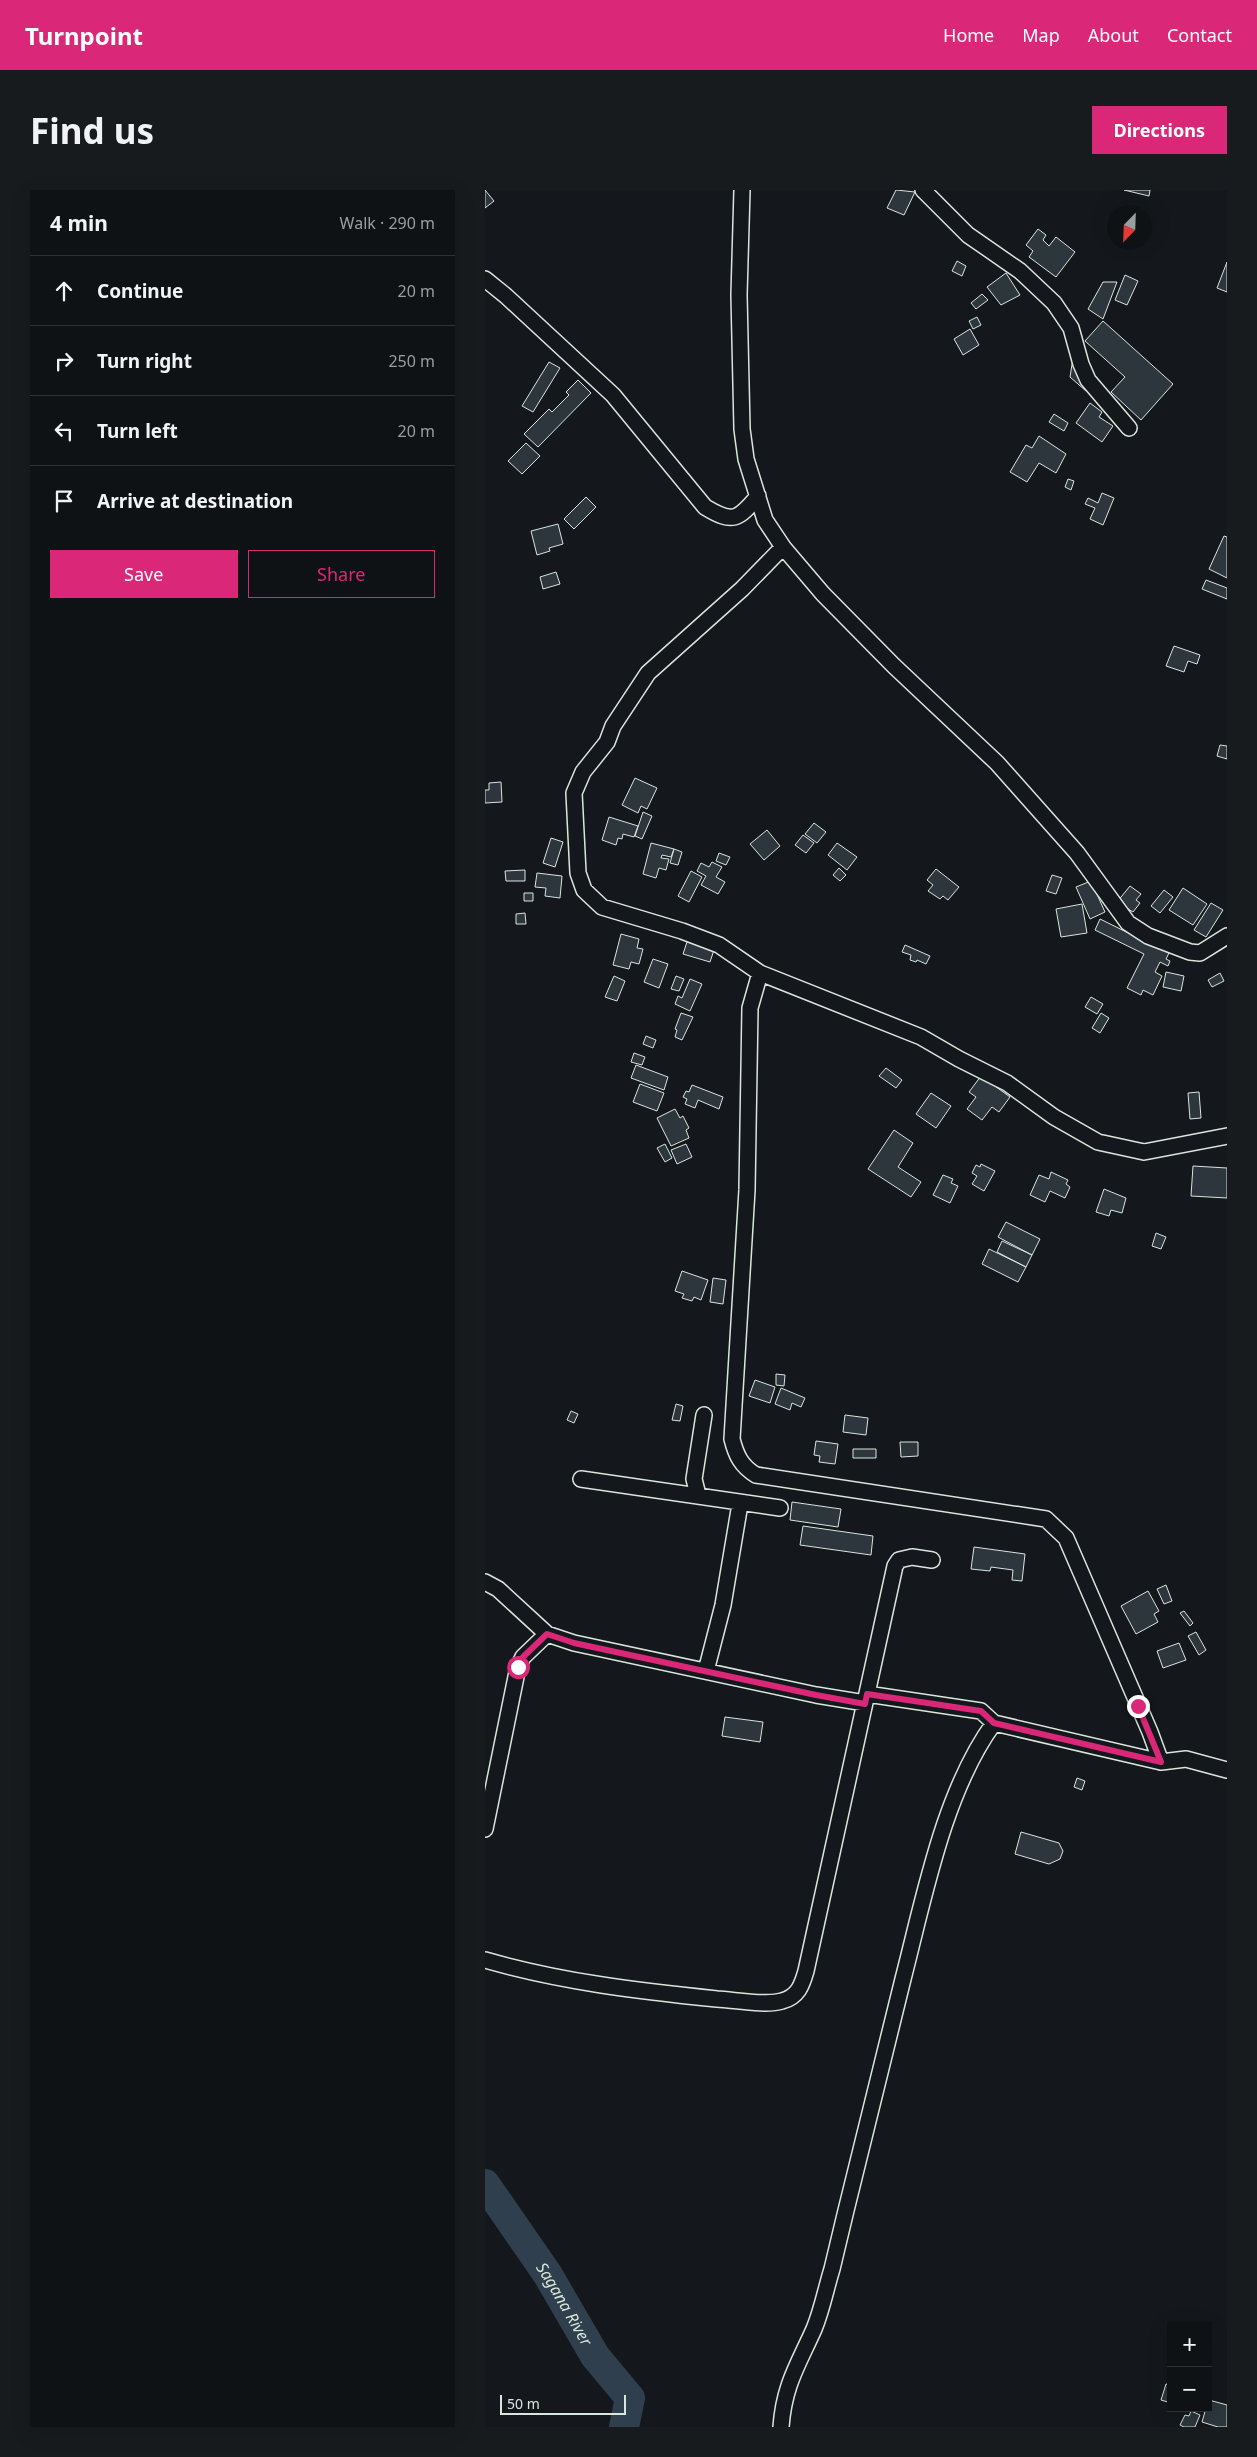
<!DOCTYPE html>
<html lang="en">
<head>
<meta charset="utf-8">
<style>
	:root { --surface:#0f1215; --page:#181b1e; --text:#f1f3f6; --muted:#9b9ea0; --line:#2f3234; --accent:#db2777 }
	body { margin:0; font-family:"Noto Sans",sans-serif; background:var(--page); color:var(--text) }
	.controls { position:absolute; right:15px; bottom:15px; display:grid; overflow:hidden; border-radius:0px; box-shadow:0 5px 20px #0002 }
	.controls button { width:45px; height:45px; display:grid; place-items:center; padding:0; border:0; border-bottom:1px solid var(--line); background:var(--surface); color:var(--text); font:25px sans-serif }
	.compass { position:absolute; left:622px; top:15px; width:45px; height:45px; border-radius:50%; background:var(--surface); box-shadow:0 5px 20px #0002; rotate:203deg }
	.scale { position:absolute; left:15px; bottom:12px; width:126px; box-sizing:border-box; padding-left:5px; border:2px solid #d8e6dc; border-top:0; font-size:14px; line-height:18px; white-space:nowrap; color:#d8e6dc; -webkit-text-stroke:4px #14181c; paint-order:stroke }
	.stop { position:absolute; width:15px; height:15px; margin:-11px; border:4px solid #db2777; border-radius:50%; background:#fff }
	.stop.end { background:#db2777; border-color:#fff; box-shadow:0 1px 5px #0008 }
	.list { margin:0; padding:0; list-style:none }
	h2 { display:flex; justify-content:space-between; align-items:center; height:65px; margin:0; padding:0 20px; font-size:21px }
	h2 small { font-size:16px; font-weight:400; color:var(--muted) }
	.list li { display:grid; grid-template-columns:32px 1fr auto; gap:15px; align-items:center; box-sizing:border-box; height:70px; padding:0 20px; border-top:1px solid var(--line) }
	.list b { display:block; font-size:19px; white-space:nowrap }
	.list em { font-size:16px; font-style:normal; color:var(--muted) }
	.actions { display:flex; gap:10px; padding:15px 20px }
	.actions a { flex:1; padding:11px 0; border:1px solid var(--accent); border-radius:0px; text-align:center; font-size:18px; color:var(--accent) }
	.actions .main { background:var(--accent); color:#fff }
	.icon { flex:none; width:28px; height:28px; fill:none; stroke:currentColor; stroke-width:2; stroke-linecap:round; stroke-linejoin:round }
	.map { position:relative; flex:none; width:742px; height:2237px; overflow:hidden; border-radius:0px }
	header { display:flex; align-items:center; gap:30px; box-sizing:border-box; height:70px; padding:0 25px; background:var(--accent); color:#fff }
	header strong { font-size:24px }
	nav { display:flex; gap:28px; margin-inline-start:auto; font-size:18px }
	.intro { display:flex; align-items:center; justify-content:space-between; box-sizing:border-box; height:120px; padding:0 30px }
	h1 { margin:0; font-size:35px }
	.button { padding:12px 22px; border-radius:0px; background:var(--accent); color:#fff; font-size:18px; font-weight:700 }
	main { display:flex; gap:30px; padding:0 30px }
	aside { flex:1; background:var(--surface); border-radius:0px; box-shadow:0 5px 20px #0002 }
	.map>svg:first-child { display:block }
	.lines { fill:none; stroke-linecap:round; stroke-linejoin:round }
	.river { stroke:#2f3f4d; stroke-width:30 }
	.building { fill:#2c363c; stroke:#d8e6dc }
	.minor-casing { stroke:#d8e6dc; stroke-width:18 }
	.minor { stroke:#14181c; stroke-width:15 }
	.route { stroke:#db2777; stroke-width:6 }
	.labels { text-anchor:middle; dominant-baseline:central; stroke-width:4; stroke-linejoin:round; paint-order:stroke }
	.water-label { font-size:16px; font-style:italic; fill:#d8e6dc; stroke:#14181c }
</style>
</head>
<body>
<header>
<strong>Turnpoint</strong>
<nav><a>Home</a><a>Map</a><a>About</a><a>Contact</a></nav>
</header>
<div class="intro"><h1>Find us</h1><a class="button">Directions</a></div>
<main>
<aside>
<h2>4 min<small>Walk · 290 m</small></h2>
<ul class="list">
<li><svg class="icon" aria-label="ahead" viewBox="0 0 24 24"><path d="M12 20V5M6 11l6-6 6 6"/></svg><div><b>Continue</b></div><em>20 m</em></li>
<li><svg class="icon" aria-label="right" viewBox="0 0 24 24"><path d="M7 20v-9h11M14 6l5 5-5 5"/></svg><div><b>Turn right</b></div><em>250 m</em></li>
<li><svg class="icon" aria-label="left" viewBox="0 0 24 24"><path d="M17 20v-9H6M10 6l-5 5 5 5"/></svg><div><b>Turn left</b></div><em>20 m</em></li>
<li><svg class="icon" aria-label="arrive" viewBox="0 0 24 24"><path d="M6 21V4h12l-3 4 3 4H6"/></svg><div><b>Arrive at destination</b></div></li>
</ul>
<div class="actions"><a class="main">Save</a><a>Share</a></div>
</aside>
<div class="map">
<svg width="742" height="2237" viewBox="0 0 742 2237">
	<rect width="100%" height="100%" fill="#14181c"/>
	<g class="lines">
		<!-- river -->
		<path class="river" id="s1" d="M0,1994L63,2085L110,2166L145,2208L139,2237"/>
	</g>
	<!-- building -->
	<path class="building" d="M0,0L9,11L0,18Z
		M411,0L430,2L419,25L402,18Z
		M639,0H665L664,6Z
		M553,39L561,45L558,50L564,56L571,47L590,62L571,87L544,67L548,61L541,55Z
		M472,71L481,76L477,86L467,81Z
		M742,72V102L732,98Z
		M521,83L535,105L516,115L502,97Z
		M640,85L653,91L642,115L630,110Z
		M618,92H632L618,129L603,119Z
		M497,104L503,110L491,119L486,113Z
		M492,127L496,135L488,139L484,131Z
		M618,131L688,194L656,230L626,202L640,187L600,151Z
		M485,139L494,155L478,165L469,149Z
		M588,168L605,195L601,201L585,187Z
		M64,172L75,178L48,222L37,216Z
		M93,190L106,203L53,257L39,244L64,219L67,222L84,205L81,202Z
		M605,213L617,222L614,227L628,236L617,252L591,233Z
		M569,224L583,233L579,241L564,232Z
		M554,246L581,264L571,283L554,273L542,292L525,282L541,255L547,258Z
		M41,253L55,266L37,284L23,271Z
		M583,289L589,291L586,300L580,297Z
		M617,303L629,308L618,335L605,329L610,318L600,314L603,308L613,313Z
		M101,307L111,317L89,339L79,329Z
		M73,334L78,354L64,358L65,361L52,365L46,341Z
		M739,346L742,347V388L724,379Z
		M71,382L75,394L58,399L55,387Z
		M721,390L742,398V409L717,399Z
		M689,456L715,465L712,474L703,471L699,482L681,476Z
		M735,555L742,556V569L732,566Z
		M150,588L172,598L162,619L156,616L153,623L137,615Z
		M16,592L17,612L0,613V600H4V593Z
		M158,622L167,626L157,649L150,646Z
		M124,627L153,636L149,647L138,644L137,649L133,648L131,655L117,650Z
		M329,633L341,642L332,653L320,644Z
		M282,640L295,656L279,670L265,654Z
		M318,645L329,653L321,663L310,655Z
		M66,648L78,652L70,677L58,673Z
		M166,653L189,659L186,667L177,665L176,668L184,669L181,680L174,678L171,688L158,684Z
		M352,653L372,667L362,680L343,665Z
		M189,659L197,662L193,675L185,673Z
		M234,663L245,667L241,675L231,671Z
		M227,672L237,677L231,687L240,692L233,704L216,695L221,686L212,681L216,673L224,677Z
		M354,678L361,685L355,691L348,685Z
		M451,679L474,697L463,710L458,706L455,709L443,701L448,695L442,690Z
		M40,680V691H21L20,681Z
		M206,681L217,687L204,712L193,706Z
		M52,683L77,686L75,708L60,706L61,698L50,697Z
		M567,685L577,688L571,704L561,701Z
		M606,691L620,722L605,729L591,697Z
		M645,696L656,704L651,710L655,713L648,722L632,712Z
		M698,698L722,714L708,735L684,720Z
		M679,700L688,707L675,723L666,716Z
		M39,703H48V711H39Z
		M726,713L738,720L721,747L709,740Z
		M597,714L602,743L576,747L571,719Z
		M40,723L41,734H31V724Z
		M615,729L684,763L681,769L685,771L683,776L675,772L670,782L677,786L668,805L658,800L656,805L642,798L659,764L610,740Z
		M136,744L154,749L152,758L158,759L154,774L146,772L144,779L128,775Z
		M202,752L229,760L225,772L198,764Z
		M420,755L445,766L441,774L432,770L431,772L425,770L426,765L417,762Z
		M168,769L183,774L174,798L159,792Z
		M681,782L699,786L696,801L678,797Z
		M735,783L739,791L727,797L723,790Z
		M129,786L140,791L132,811L120,807Z
		M191,786L199,789L194,801L186,799Z
		M205,789L217,794L205,821L190,814L193,806L197,808Z
		M606,807L618,814L612,824L600,817Z
		M196,823L208,827L197,850L190,847L192,840L190,839Z
		M616,823L624,828L615,843L607,838Z
		M161,846L171,850L168,858L158,854Z
		M149,863L160,867L157,875L146,872Z
		M151,875L183,887L179,900L146,888Z
		M401,878L417,890L411,898L394,886Z
		M496,886L525,907L514,922L507,917L497,930L482,919L491,907L484,902Z
		M155,894L179,903L172,921L148,912Z
		M207,895L238,907L234,919L213,910L210,918L200,914L202,909L198,907L201,901L204,902Z
		M714,902L716,928L705,929L703,903Z
		M446,903L466,916L451,938L431,924Z
		M190,919L195,928L198,926L204,938L201,940L204,948L186,956L172,928Z
		M409,940L428,953L413,977L436,992L426,1007L383,979Z
		M180,954L187,968L180,972L172,958Z
		M201,954L207,967L192,974L186,960Z
		M496,974L510,981L499,1001L487,994L492,986L487,983L491,975L495,977Z
		M708,976L742,978V1008L706,1006Z
		M566,982L583,990L581,994L585,997L580,1008L565,1001L560,1012L545,1005L554,985L564,989Z
		M458,985L468,989L466,993L473,996L465,1013L448,1005Z
		M619,999L641,1008L637,1023L626,1020L624,1026L611,1022Z
		M521,1032L555,1049L547,1065L513,1047Z
		M671,1043L681,1047L676,1059L667,1056Z
		M517,1051L547,1065L541,1077L512,1062Z
		M504,1059L541,1077L533,1092L497,1074Z
		M197,1081L223,1090L216,1110L209,1107L207,1111L197,1108L199,1104L190,1101Z
		M228,1088L241,1090L238,1114L225,1112Z
		M291,1184L300,1185L299,1196L291,1195Z
		M270,1190L290,1197L285,1213L264,1206Z
		M296,1198L320,1208L316,1217L307,1213L305,1220L290,1214Z
		M191,1214L198,1216L195,1231L187,1230Z
		M86,1221L93,1224L89,1233L82,1230Z
		M360,1225L383,1228L381,1245L358,1242Z
		M331,1251L353,1254L350,1274L334,1272L335,1266L329,1265Z
		M415,1252H433V1266L416,1267Z
		M368,1259H391V1268H368Z
		M307,1312L356,1319L353,1337L305,1330Z
		M318,1336L388,1346L386,1365L315,1355Z
		M489,1357L540,1364L537,1391L527,1390L528,1380L506,1377L505,1381L486,1379Z
		M681,1395L687,1411L679,1414L672,1399Z
		M663,1401L674,1421L669,1424L673,1432L651,1444L636,1416Z
		M699,1421L708,1433L705,1436L695,1423Z
		M711,1442L721,1460L714,1465L703,1446Z
		M694,1453L701,1470L678,1478L672,1461Z
		M240,1527L278,1532L275,1552L237,1546Z
		M592,1588L600,1591L597,1600L589,1597Z
		M536,1642L574,1653L578,1661L575,1669L564,1674L530,1664Z
		M681,2194L686,2195V2213L676,2210Z
		M724,2210L742,2215V2237H733L717,2232L721,2218H723Z
		M706,2221L715,2225L710,2237H699L695,2235L700,2225L704,2226Z"/>
	<g class="lines">
		<defs>
			<path id="minor" d="M257,0L254,105L257,239L261,269L280,330L298,357L338,404L409,476L512,573L592,663L643,733L663,746L705,762L715,763L742,746
				M438,0L483,45L535,81L569,113L586,138L596,174L603,190L644,238
				M0,89L21,106L128,205L220,317C248,334 253,330 273,306
				M298,357L257,399L163,483L128,536L122,552L98,582L89,603L93,683L99,700L117,717L197,741L234,755L275,783L436,847L474,869L522,893L569,927L613,952L659,962L742,946
				M275,783L265,818L262,1000L247,1249C251,1265 256,1276 271,1285L561,1329L581,1348L665,1542L676,1572
				M96,1289L295,1318
				M213,1305L209,1289L219,1225
				M0,1392L13,1399L62,1444L89,1453L331,1505L380,1513
				M221,1481L238,1415L255,1314
				M382,1504L496,1521L509,1533L676,1572L701,1569L742,1580
				M0,1639L33,1477L38,1467L62,1444
				M0,1770C77,1792 153,1801 232,1809C250,1810 281,1816 297,1811C313,1807 317,1795 321,1781L410,1376L414,1370L427,1367L447,1370
				M296,2237C299,2195 313,2175 329,2139C337,2120 341,2098 347,2079C370,1982 394,1885 418,1789C439,1708 459,1601 509,1533"/>
		</defs>
		<!-- minor casing -->
		<use href="#minor" class="minor-casing"/>
		<!-- minor -->
		<use href="#minor" class="minor"/>
	</g>
	<g class="lines">
		<!-- route -->
		<path class="route" d="M33,1477L38,1467L62,1444L89,1453L331,1505L380,1514L382,1504L496,1521L509,1533L676,1572L653,1516"/>
	</g>
	<g class="labels">
		<!-- water labels -->
		<g class="water-label">
			<text stroke="none"><textPath href="#s1" startOffset="144">Sagana River</textPath></text>
		</g>
	</g>
</svg>
<div class="controls">
<button>+</button>
<button>−</button>
</div>
<svg class="compass" viewBox="-18 -18 36 36"><path d="M0-13l5 13h-10z" fill="#e53935"/><path d="M0 13l5-13h-10z" fill="#9b9ea0"/></svg>
<div class="scale">50 m</div>
<div class="stop" style="left:33px;top:1477px"></div>
<div class="stop end" style="left:653px;top:1516px"></div>
</div>
</main>
</body>
</html>
